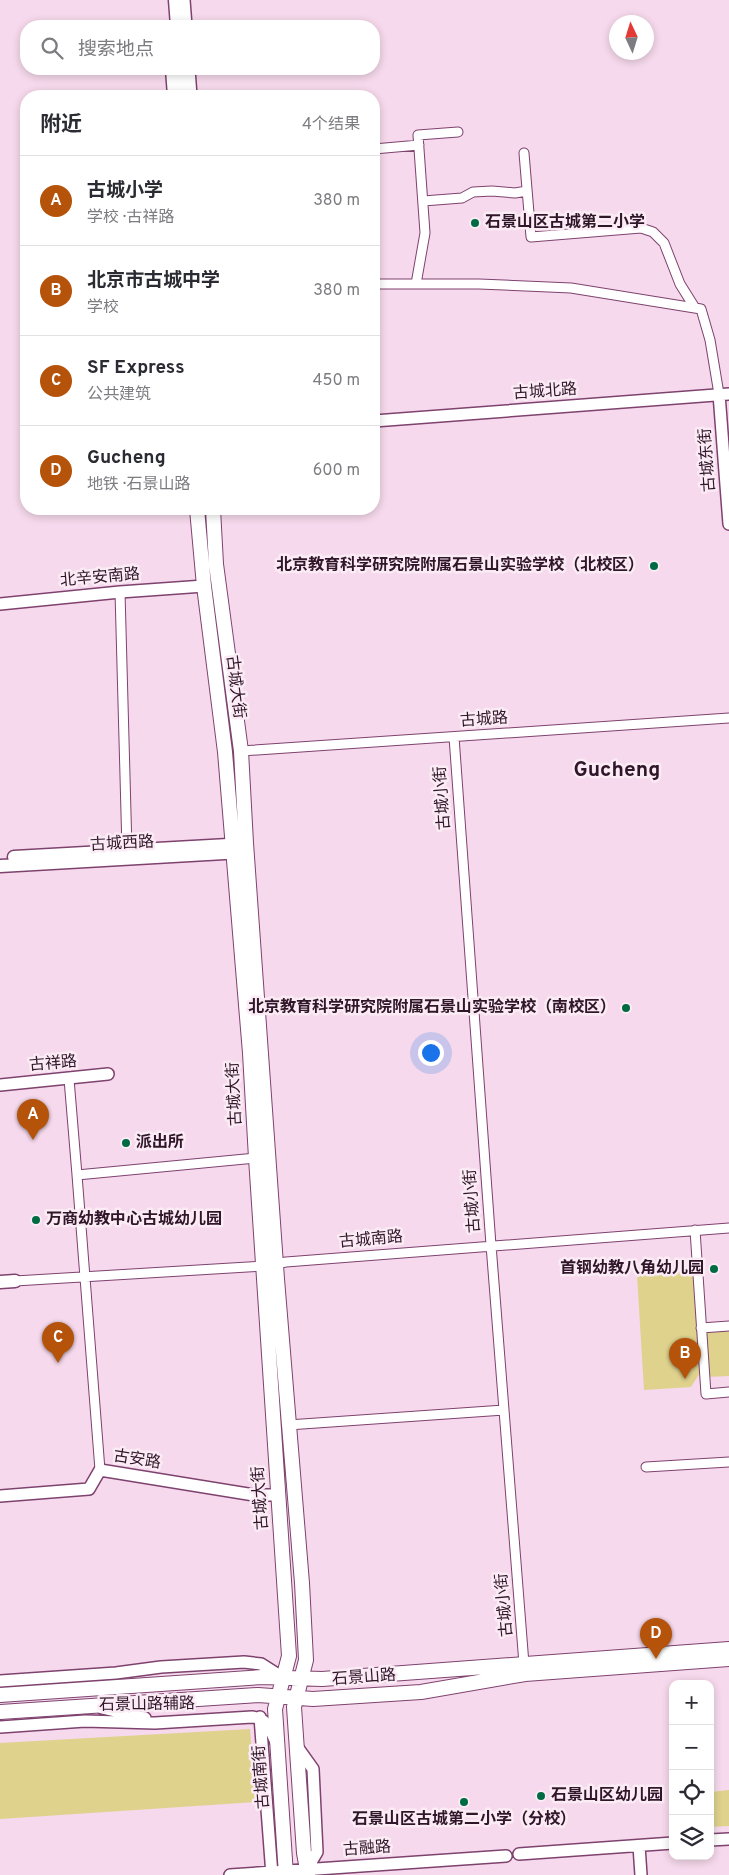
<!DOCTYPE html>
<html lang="zh">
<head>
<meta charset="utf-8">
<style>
	:root { --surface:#fff; --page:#f7f7f7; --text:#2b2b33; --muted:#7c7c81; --line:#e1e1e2; --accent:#b45309 }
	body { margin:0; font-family:Overpass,"Noto Sans SC",sans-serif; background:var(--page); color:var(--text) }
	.controls { position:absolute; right:15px; bottom:15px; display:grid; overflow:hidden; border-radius:10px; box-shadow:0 2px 8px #0003 }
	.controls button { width:45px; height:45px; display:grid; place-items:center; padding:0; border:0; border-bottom:1px solid var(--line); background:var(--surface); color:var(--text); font:25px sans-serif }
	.compass { position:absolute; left:609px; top:15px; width:45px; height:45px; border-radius:50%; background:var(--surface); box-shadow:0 2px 8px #0003; rotate:356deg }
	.you { position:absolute; left:430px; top:1052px; width:18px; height:18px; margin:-12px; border:4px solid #fff; border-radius:50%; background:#1a73e8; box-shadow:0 0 0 8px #1a73e833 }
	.badge { display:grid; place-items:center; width:32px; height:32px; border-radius:50%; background:var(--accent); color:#fff; font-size:16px; font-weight:700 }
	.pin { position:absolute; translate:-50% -41px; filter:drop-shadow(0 1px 2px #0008) }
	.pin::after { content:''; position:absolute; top:26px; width:18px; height:15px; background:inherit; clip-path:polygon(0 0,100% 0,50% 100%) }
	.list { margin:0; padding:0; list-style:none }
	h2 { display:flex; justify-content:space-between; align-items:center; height:65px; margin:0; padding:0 20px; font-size:21px }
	h2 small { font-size:16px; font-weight:400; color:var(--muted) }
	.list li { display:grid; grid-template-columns:32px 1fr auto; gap:15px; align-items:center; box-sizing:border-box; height:90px; padding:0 20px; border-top:1px solid var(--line) }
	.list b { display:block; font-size:19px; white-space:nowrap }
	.list p { margin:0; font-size:16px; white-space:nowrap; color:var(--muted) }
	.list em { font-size:16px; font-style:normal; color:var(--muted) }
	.icon { flex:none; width:28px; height:28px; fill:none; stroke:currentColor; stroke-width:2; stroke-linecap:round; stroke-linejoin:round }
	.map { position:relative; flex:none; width:729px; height:1875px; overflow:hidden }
	.search { position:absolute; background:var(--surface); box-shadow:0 2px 8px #0003; left:20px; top:20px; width:360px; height:55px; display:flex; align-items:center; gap:12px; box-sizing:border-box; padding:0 18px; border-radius:20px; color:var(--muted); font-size:19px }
	.panel { position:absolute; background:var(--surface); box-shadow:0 2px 8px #0003; left:20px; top:90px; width:360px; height:425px; border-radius:20px }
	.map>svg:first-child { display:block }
	.green { fill:#dfd28d }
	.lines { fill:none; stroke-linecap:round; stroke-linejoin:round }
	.minor-casing { stroke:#7e426e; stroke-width:11 }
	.tertiary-casing { stroke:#7e426e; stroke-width:14 }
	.secondary-casing { stroke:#7e426e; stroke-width:15 }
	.primary-casing { stroke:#7e426e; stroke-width:16 }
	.minor { stroke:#fff; stroke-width:9 }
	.tertiary { stroke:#fff; stroke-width:11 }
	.secondary { stroke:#fff; stroke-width:12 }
	.primary { stroke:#fff; stroke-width:14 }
	.poi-dot { fill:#006b42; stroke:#faebf5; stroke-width:2 }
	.labels { text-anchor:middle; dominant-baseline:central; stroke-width:5; stroke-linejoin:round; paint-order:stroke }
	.poi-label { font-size:16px; font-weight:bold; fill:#301629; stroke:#faebf5; text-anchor:start }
	.street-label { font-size:16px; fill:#301629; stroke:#faebf5 }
	.district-label { font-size:21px; font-weight:bold; fill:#301629; stroke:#faebf5 }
</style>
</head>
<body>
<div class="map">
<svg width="729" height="1875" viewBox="0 0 729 1875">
	<rect width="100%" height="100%" fill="#f6d9ec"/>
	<!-- green -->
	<path class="green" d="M694,1271L701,1371L691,1387L644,1390L637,1275Z
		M729,1330V1376L706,1377L703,1332Z
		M250,1729L256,1802L0,1819V1743Z
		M729,1790V1826L710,1827V1792Z"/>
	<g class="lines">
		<defs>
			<path id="minor" d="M374,149L419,145
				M524,153L531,237L641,228L653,232L664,243L680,284L695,308
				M423,201L462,198L473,192L492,191L515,193L527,191
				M374,284H479L571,288L701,309L710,340L719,394
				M416,284L425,233L418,135L458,132
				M120,592L127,850
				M454,737L491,1245L524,1664
				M241,751L729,718
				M69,1079L77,1175L256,1158
				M77,1175L100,1470
				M695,1230L706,1394L729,1392
				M15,1281L264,1266L286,1262L729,1228
				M701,1328L729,1326
				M288,1425L504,1410
				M646,1467L729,1462"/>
			<path id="tertiary" d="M184,0L186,26
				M189,69L191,96
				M719,394L729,524
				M374,421L729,394
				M0,604L120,592L204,586
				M0,1085L108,1074
				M0,1496L89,1489L100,1470L254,1495H278
				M0,1681L116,1673L161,1667L244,1662L261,1664L283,1678
				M102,1708L145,1718
				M260,1717L272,1875
				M0,1727L85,1721L155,1723L252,1717C268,1718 270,1730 276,1742
				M298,1748L313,1769L317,1852L307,1869
				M710,1840L729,1839
				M639,1846L641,1875
				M519,1854L673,1843
				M230,1875L506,1856"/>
			<path id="secondary" d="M175,0L177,26
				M172,69L174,96
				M181,69L183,96
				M14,857L228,845
				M0,866L242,852
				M0,1282L15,1281"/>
			<path id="primary" d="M197,509L204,586L225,752L250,1053L256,1158L289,1656L275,1709L286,1875
				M213,509L216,564L241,751L246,843L277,1279L302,1583L306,1660L294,1707L304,1853L308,1875
				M0,1695L262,1677L322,1679L729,1649
				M0,1712L258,1695L313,1699L421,1692L525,1674L729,1659"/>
		</defs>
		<!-- minor casing -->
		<use href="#minor" class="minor-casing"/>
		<!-- tertiary casing -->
		<use href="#tertiary" class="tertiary-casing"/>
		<!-- secondary casing -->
		<use href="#secondary" class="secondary-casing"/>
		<!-- primary casing -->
		<use href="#primary" class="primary-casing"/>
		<!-- minor -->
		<use href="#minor" class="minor"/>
		<!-- tertiary -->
		<use href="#tertiary" class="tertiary"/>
		<!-- secondary -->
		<use href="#secondary" class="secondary"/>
		<!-- primary -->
		<use href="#primary" class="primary"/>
	</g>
	<!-- markers -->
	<g class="poi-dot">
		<circle cx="475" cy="223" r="5"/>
		<circle cx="654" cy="566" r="5"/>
		<circle cx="626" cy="1008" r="5"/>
		<circle cx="126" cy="1143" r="5"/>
		<circle cx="36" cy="1220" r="5"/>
		<circle cx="714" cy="1269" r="5"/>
		<circle cx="541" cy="1796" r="5"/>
		<circle cx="464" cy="1802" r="5"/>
	</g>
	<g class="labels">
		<!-- poi labels -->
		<g class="poi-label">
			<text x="485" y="223">石景山区古城第二小学</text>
			<text x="644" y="566" text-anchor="end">北京教育科学研究院附属石景山实验学校（北校区）</text>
			<text x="616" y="1008" text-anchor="end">北京教育科学研究院附属石景山实验学校（南校区）</text>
			<text x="136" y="1143">派出所</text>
			<text x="46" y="1220">万商幼教中心古城幼儿园</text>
			<text x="704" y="1269" text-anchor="end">首钢幼教八角幼儿园</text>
			<text x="551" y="1796">石景山区幼儿园</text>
			<text x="464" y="1820" text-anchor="middle">石景山区古城第二小学（分校）</text>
		</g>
		<!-- street labels -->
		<g class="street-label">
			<text transform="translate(545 392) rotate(-4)">古城北路</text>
			<text transform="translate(708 460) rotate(-94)">古城东街</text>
			<text transform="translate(100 578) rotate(-5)">北辛安南路</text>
			<text transform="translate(235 687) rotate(83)">古城大街</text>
			<text transform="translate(484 720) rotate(-4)">古城路</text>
			<text transform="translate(443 798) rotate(-94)">古城小街</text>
			<text transform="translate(122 844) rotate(-3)">古城西路</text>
			<text transform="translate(53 1064) rotate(-5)">古祥路</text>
			<text transform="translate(235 1094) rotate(-93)">古城大街</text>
			<text transform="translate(473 1201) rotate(-94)">古城小街</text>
			<text transform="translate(371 1240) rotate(-5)">古城南路</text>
			<text transform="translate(137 1460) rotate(9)">古安路</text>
			<text transform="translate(261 1498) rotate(-94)">古城大街</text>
			<text transform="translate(505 1605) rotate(-95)">古城小街</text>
			<text transform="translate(364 1678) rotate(-4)">石景山路</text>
			<text transform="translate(147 1705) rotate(-1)">石景山路辅路</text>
			<text transform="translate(262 1777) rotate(-94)">古城南街</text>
			<text transform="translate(367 1849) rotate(-4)">古融路</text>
		</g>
		<!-- district labels -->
		<g class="district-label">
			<text x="617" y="770">Gucheng</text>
		</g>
	</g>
</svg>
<div class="controls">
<button>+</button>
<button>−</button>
<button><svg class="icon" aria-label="locate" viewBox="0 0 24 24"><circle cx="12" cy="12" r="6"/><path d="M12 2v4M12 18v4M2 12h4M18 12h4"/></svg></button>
<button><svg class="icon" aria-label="layers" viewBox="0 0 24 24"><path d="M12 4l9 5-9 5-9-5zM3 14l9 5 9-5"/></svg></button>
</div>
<svg class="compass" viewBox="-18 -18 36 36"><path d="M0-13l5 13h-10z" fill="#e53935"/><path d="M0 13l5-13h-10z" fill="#7c7c81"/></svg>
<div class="you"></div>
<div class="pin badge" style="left:33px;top:1140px">A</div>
<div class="pin badge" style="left:685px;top:1379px">B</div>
<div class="pin badge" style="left:58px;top:1363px">C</div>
<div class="pin badge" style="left:656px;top:1659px">D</div>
<div class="search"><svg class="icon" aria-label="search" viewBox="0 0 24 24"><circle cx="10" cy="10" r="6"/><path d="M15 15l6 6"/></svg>搜索地点</div>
<section class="panel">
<h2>附近<small>4个结果</small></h2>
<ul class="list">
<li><span class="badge">A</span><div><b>古城小学</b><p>学校 · 古祥路</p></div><em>380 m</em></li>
<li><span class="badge">B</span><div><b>北京市古城中学</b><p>学校</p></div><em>380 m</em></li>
<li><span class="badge">C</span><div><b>SF Express</b><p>公共建筑</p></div><em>450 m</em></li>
<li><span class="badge">D</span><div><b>Gucheng</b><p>地铁 · 石景山路</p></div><em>600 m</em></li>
</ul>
</section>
</div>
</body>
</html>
